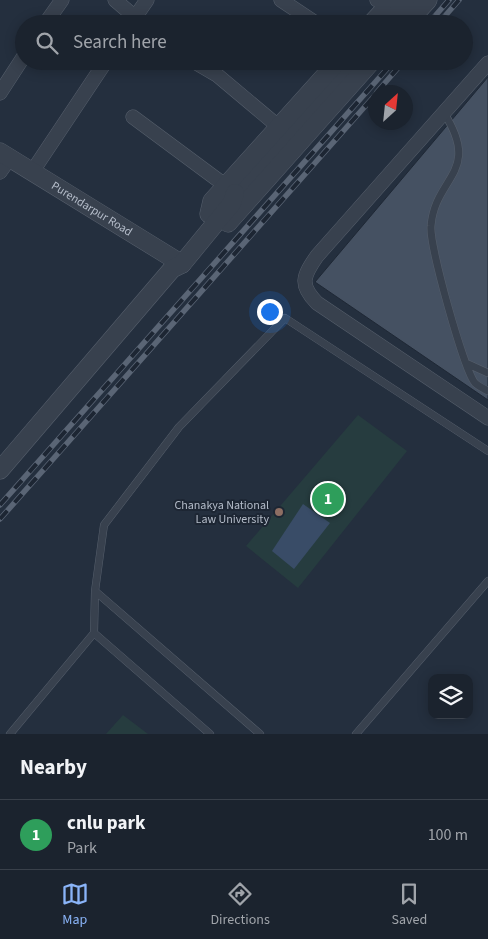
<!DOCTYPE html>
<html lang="en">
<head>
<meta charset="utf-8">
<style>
	:root { --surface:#1b232e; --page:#282f3a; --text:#f1f3f6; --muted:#a0a4aa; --line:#39404a; --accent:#8ab4f8 }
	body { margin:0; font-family:"Source Sans 3",sans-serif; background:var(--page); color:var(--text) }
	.controls { position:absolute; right:15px; bottom:15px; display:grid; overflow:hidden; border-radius:10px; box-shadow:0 2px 12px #0003 }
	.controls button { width:45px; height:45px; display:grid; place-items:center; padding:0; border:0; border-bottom:1px solid var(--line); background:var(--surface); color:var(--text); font:25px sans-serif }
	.compass { position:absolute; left:368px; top:85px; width:45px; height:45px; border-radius:50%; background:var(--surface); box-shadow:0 2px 12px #0003; rotate:27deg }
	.you { position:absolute; left:269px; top:311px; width:18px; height:18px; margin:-12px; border:4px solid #fff; border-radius:50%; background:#1a73e8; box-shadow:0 0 0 8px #1a73e833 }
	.badge { display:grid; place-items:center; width:32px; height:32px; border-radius:50%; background:var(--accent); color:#fff; font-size:16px; font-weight:700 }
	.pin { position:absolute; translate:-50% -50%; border:2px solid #fff; box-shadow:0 1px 5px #0006 }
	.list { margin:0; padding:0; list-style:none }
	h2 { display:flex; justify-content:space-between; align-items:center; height:65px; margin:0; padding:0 20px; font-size:21px }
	h2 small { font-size:16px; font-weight:400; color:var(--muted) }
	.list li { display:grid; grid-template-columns:32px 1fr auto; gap:15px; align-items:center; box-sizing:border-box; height:70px; padding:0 20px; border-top:1px solid var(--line) }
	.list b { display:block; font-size:19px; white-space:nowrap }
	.list p { margin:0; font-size:16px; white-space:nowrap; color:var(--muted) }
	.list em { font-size:16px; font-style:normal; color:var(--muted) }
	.icon { flex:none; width:28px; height:28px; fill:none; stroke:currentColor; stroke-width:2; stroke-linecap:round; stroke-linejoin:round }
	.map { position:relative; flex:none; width:488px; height:734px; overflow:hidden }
	.search { position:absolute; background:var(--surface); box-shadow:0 2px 12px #0003; left:15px; right:15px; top:15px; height:55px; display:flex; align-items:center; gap:12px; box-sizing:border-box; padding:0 18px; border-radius:28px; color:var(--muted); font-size:19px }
	.sheet { height:135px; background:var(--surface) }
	nav { display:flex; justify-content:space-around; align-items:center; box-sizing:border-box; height:70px; border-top:1px solid var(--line); background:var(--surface); font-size:14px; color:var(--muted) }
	nav a { display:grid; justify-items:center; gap:2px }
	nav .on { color:var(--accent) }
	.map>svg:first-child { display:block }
	.green { fill:#263c3f }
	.water { fill:#394c67 }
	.building { fill:#455162; stroke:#1f2835 }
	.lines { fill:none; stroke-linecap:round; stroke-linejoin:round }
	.service-casing { stroke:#565f6c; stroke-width:8 }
	.minor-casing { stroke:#565f6c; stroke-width:15 }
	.tertiary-casing { stroke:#565f6c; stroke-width:19 }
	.service { stroke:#38414e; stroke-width:7 }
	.minor { stroke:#38414e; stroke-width:14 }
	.tertiary { stroke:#38414e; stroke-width:18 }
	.rail-casing { stroke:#5a6575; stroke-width:5.5 }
	.rail { stroke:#1d2633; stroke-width:4; stroke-dasharray:11; stroke-linecap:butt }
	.education-dot { fill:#8d6e63; stroke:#1d2633; stroke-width:2 }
	.labels { text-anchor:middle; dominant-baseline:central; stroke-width:4; stroke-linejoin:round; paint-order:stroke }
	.street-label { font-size:12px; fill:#b4bcc9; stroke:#1d2633 }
	.poi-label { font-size:12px; fill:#b4bcc9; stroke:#1d2633; text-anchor:end }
</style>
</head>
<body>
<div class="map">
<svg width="488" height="734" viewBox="0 0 488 734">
	<rect width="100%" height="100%" fill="#242f3e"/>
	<!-- green -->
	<path class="green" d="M358,415L407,451L298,588L246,546Z
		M123,715L148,734H106Z"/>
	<!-- water -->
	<path class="water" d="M303,504L330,523L294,569L272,551Z"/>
	<!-- building -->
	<path class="building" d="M488,77V400L315,282Z"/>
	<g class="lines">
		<defs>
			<path id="service" d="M444,113C482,173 435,176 431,226C429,245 464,370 475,383C478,386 484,389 488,391
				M468,364L488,373
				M95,591L104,525L179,427L285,318L488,451
				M10,734L94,633
				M210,734L94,633L95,591L260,734
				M356,734L488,581"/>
			<path id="minor" d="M115,0L143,24
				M281,0L317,24
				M377,0L388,5
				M131,23L147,0
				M45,24L62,0
				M193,61L217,75L279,127
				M488,63L317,256C303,276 299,285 317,303L488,418
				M0,93L24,56
				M133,117L226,186
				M0,172L10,158
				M32,172L106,61"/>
			<g id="tertiary">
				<path d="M371,24L393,0"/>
				<path d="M388,24L409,0"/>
				<path d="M406,24L428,0"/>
				<path id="s1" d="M0,152L182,264"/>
				<path d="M224,197L235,193L355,61"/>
				<path d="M209,214L212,201L338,61"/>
				<path d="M228,223L372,61"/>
				<path d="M0,470L172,269L182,264L232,203L235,193"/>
			</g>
		</defs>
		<!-- service casing -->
		<use href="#service" class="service-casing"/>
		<!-- minor casing -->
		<use href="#minor" class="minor-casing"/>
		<!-- tertiary casing -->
		<use href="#tertiary" class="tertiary-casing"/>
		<!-- service -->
		<use href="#service" class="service"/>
		<!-- minor -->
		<use href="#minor" class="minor"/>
		<!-- tertiary -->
		<use href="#tertiary" class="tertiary"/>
		<defs>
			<path id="rail" d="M428,24L449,0
				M438,24L459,0
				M377,92L404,61
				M0,505L394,61
				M0,519L376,94"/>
		</defs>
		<!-- rail casing -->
		<use href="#rail" class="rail-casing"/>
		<!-- rail -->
		<use href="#rail" class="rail"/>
	</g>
	<!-- markers -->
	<circle class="education-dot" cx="279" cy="512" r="5"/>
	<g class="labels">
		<!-- street labels -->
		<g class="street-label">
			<text stroke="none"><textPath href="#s1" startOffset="108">Purendarpur Road</textPath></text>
		</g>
		<!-- poi labels -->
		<g class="poi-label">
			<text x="269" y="505">Chanakya National<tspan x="269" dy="14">Law University</tspan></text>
		</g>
	</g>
</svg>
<div class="controls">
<button><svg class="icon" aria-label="layers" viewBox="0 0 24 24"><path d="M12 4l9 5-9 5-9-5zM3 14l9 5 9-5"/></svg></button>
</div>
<svg class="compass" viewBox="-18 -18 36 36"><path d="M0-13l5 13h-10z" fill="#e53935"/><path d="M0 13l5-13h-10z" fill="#a0a4aa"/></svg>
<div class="you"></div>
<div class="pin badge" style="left:328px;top:499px;background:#2e9e5b">1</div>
<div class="search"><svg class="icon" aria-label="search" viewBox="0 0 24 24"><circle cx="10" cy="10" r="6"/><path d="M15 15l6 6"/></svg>Search here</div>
</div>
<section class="sheet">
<h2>Nearby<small></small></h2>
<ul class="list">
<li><span class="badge" style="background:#2e9e5b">1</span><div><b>cnlu park</b><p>Park</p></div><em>100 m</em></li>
</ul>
</section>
<nav>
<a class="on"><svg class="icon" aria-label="map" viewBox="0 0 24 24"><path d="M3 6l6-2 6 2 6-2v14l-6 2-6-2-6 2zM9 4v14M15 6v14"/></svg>Map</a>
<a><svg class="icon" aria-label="directions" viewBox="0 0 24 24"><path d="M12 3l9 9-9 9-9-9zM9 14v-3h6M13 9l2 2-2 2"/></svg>Directions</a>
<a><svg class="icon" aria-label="saved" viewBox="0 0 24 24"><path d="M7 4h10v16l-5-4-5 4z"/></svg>Saved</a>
</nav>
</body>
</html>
